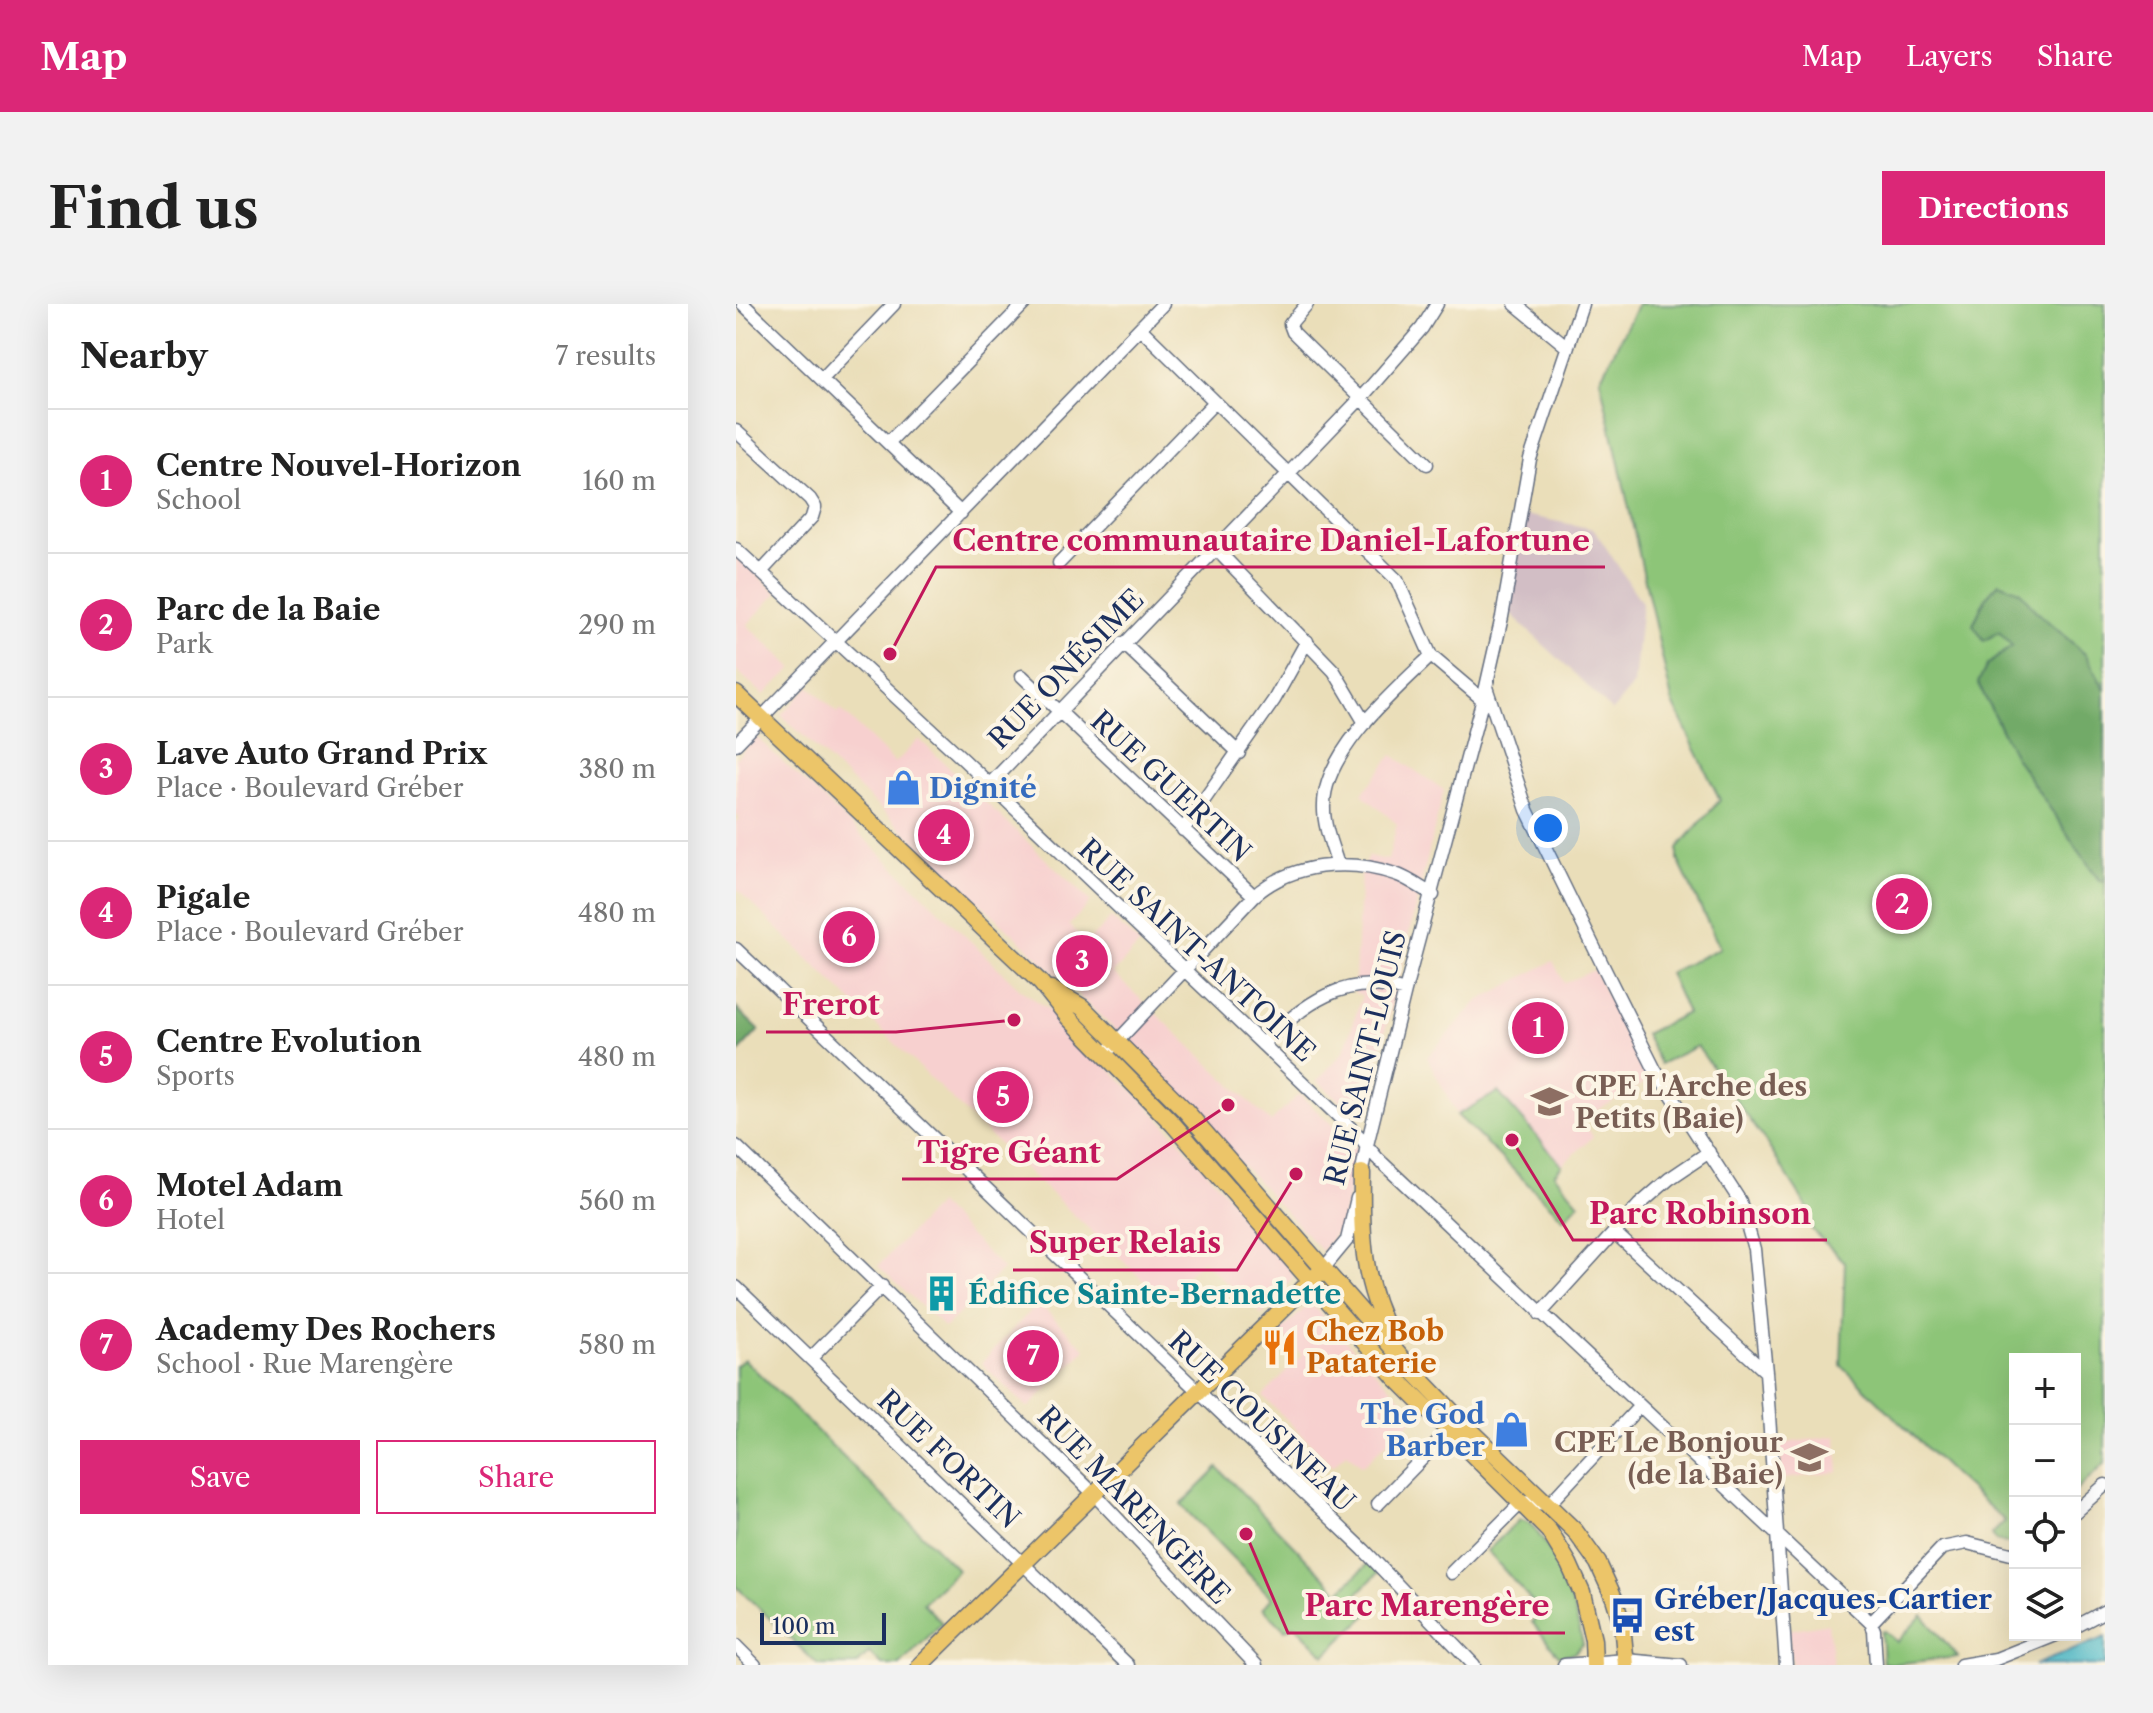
<!DOCTYPE html>
<html lang="en">
<head>
<meta charset="utf-8">
<style>
	:root { --surface:#fff; --page:#f2f2f2; --text:#222; --muted:#767676; --line:#e0e0e0; --accent:#db2777 }
	body { margin:0; font-family:"Libre Caslon Text",serif; background:var(--page); color:var(--text) }
	.controls { position:absolute; right:24px; bottom:24px; display:grid; overflow:hidden; border-radius:0px; box-shadow:0 8px 32px #0002 }
	.controls button { width:72px; height:72px; display:grid; place-items:center; padding:0; border:0; border-bottom:2px solid var(--line); background:var(--surface); color:var(--text); font:40px sans-serif }
	.scale { position:absolute; left:24px; bottom:20px; width:126px; box-sizing:border-box; padding-left:8px; border:4px solid #1b2f5e; border-top:0; font-size:22px; line-height:28px; white-space:nowrap; color:#1b2f5e; -webkit-text-stroke:6px #fcf5e5; paint-order:stroke }
	.you { position:absolute; left:812px; top:524px; width:28px; height:28px; margin:-20px; border:6px solid #fff; border-radius:50%; background:#1a73e8; box-shadow:0 0 0 12px #1a73e833 }
	.badge { display:grid; place-items:center; width:52px; height:52px; border-radius:50%; background:var(--accent); color:#fff; font-size:26px; font-weight:700 }
	.pin { position:absolute; translate:-50% -50%; border:4px solid #fff; box-shadow:0 2px 8px #0006 }
	.list { margin:0; padding:0; list-style:none }
	h2 { display:flex; justify-content:space-between; align-items:center; height:104px; margin:0; padding:0 32px; font-size:34px }
	h2 small { font-size:26px; font-weight:400; color:var(--muted) }
	.list li { display:grid; grid-template-columns:52px 1fr auto; gap:24px; align-items:center; box-sizing:border-box; height:144px; padding:0 32px; border-top:2px solid var(--line) }
	.list b { display:block; font-size:30px; white-space:nowrap }
	.list p { margin:0; font-size:26px; white-space:nowrap; color:var(--muted) }
	.list em { font-size:26px; font-style:normal; color:var(--muted) }
	.actions { display:flex; gap:16px; padding:24px 32px }
	.actions a { flex:1; padding:18px 0; border:2px solid var(--accent); border-radius:0px; text-align:center; font-size:28px; color:var(--accent) }
	.actions .main { background:var(--accent); color:#fff }
	.icon { flex:none; width:44px; height:44px; fill:none; stroke:currentColor; stroke-width:2; stroke-linecap:round; stroke-linejoin:round }
	.map { position:relative; flex:none; width:1369px; height:1361px; overflow:hidden; border-radius:0px }
	header { display:flex; align-items:center; gap:48px; box-sizing:border-box; height:112px; padding:0 40px; background:var(--accent); color:#fff }
	header strong { font-size:38px }
	nav { display:flex; gap:44px; margin-inline-start:auto; font-size:28px }
	.intro { display:flex; align-items:center; justify-content:space-between; box-sizing:border-box; height:192px; padding:0 48px }
	h1 { margin:0; font-size:56px }
	.button { padding:20px 36px; border-radius:0px; background:var(--accent); color:#fff; font-size:28px; font-weight:700 }
	main { display:flex; gap:48px; padding:0 48px }
	aside { flex:1; background:var(--surface); border-radius:0px; box-shadow:0 8px 32px #0002 }
	.map>svg:first-child { display:block }
	.built { fill:#f7d0cf }
	.industrial { fill:#d2bec5 }
	.green { fill:#8dc578; stroke:#547a6b; stroke-width:2 }
	.forest { fill:#72aa68; stroke:#466c63; stroke-width:2 }
	.water { fill:#54c0ce; stroke:#387896; stroke-width:2 }
	.lines { fill:none; stroke-linecap:round; stroke-linejoin:round }
	.minor-casing { stroke:#636c7e; stroke-width:15 }
	.major-casing { stroke:#636c7e; stroke-width:19 }
	.minor { stroke:#fff; stroke-width:12 }
	.major { stroke:#ecc569; stroke-width:16 }
	.labels { text-anchor:middle; dominant-baseline:central; stroke-width:8; stroke-linejoin:round; paint-order:stroke }
	.street-label { font-size:28px; fill:#1b2f5e; stroke:#fcf5e5 }
	.shop-label { font-size:28px; font-weight:bold; fill:#366cbe; stroke:#fcf5e5; text-anchor:start }
	.education-label { font-size:28px; font-weight:bold; fill:#785e54; stroke:#fcf5e5; text-anchor:start }
	.culture-label { font-size:28px; font-weight:bold; fill:#0d838f; stroke:#fcf5e5; text-anchor:start }
	.food-label { font-size:28px; font-weight:bold; fill:#c56008; stroke:#fcf5e5; text-anchor:start }
	.transit-label { font-size:28px; font-weight:bold; fill:#164399; stroke:#fcf5e5; text-anchor:start }
	.leader { fill:none; stroke:#c2185b; stroke-width:3 }
	.callout-dot { fill:#c2185b; stroke:#fcf5e5; stroke-width:3 }
	.callout-label { font-size:30px; text-anchor:middle; font-weight:bold; fill:#c2185b; stroke:#fcf5e5; stroke-width:8; stroke-linejoin:round; paint-order:stroke }
</style>
</head>
<body>
<header>
<strong>Map</strong>
<nav><a>Map</a><a>Layers</a><a>Share</a></nav>
</header>
<div class="intro"><h1>Find us</h1><a class="button">Directions</a></div>
<main>
<aside>
<h2>Nearby<small>7 results</small></h2>
<ul class="list">
<li><span class="badge">1</span><div><b>Centre Nouvel-Horizon</b><p>School</p></div><em>160 m</em></li>
<li><span class="badge">2</span><div><b>Parc de la Baie</b><p>Park</p></div><em>290 m</em></li>
<li><span class="badge">3</span><div><b>Lave Auto Grand Prix</b><p>Place · Boulevard Gréber</p></div><em>380 m</em></li>
<li><span class="badge">4</span><div><b>Pigale</b><p>Place · Boulevard Gréber</p></div><em>480 m</em></li>
<li><span class="badge">5</span><div><b>Centre Evolution</b><p>Sports</p></div><em>480 m</em></li>
<li><span class="badge">6</span><div><b>Motel Adam</b><p>Hotel</p></div><em>560 m</em></li>
<li><span class="badge">7</span><div><b>Academy Des Rochers</b><p>School · Rue Marengère</p></div><em>580 m</em></li>
</ul>
<div class="actions"><a class="main">Save</a><a>Share</a></div>
</aside>
<div class="map">
<svg width="1369" height="1361" viewBox="0 0 1369 1361">
	<rect width="100%" height="100%" fill="#fcf5e5"/>
	<filter id="ink" filterUnits="userSpaceOnUse"><feTurbulence type="fractalNoise" baseFrequency=".0125" numOctaves="2"/><feDisplacementMap in="SourceGraphic" scale="16" xChannelSelector="R" yChannelSelector="G"/><feConvolveMatrix kernelMatrix="1 2 1 2 8 2 1 2 1" color-interpolation-filters="sRGB"/></filter>
	<filter id="wash" filterUnits="userSpaceOnUse"><feTurbulence type="fractalNoise" baseFrequency=".006" numOctaves="4" result="noise"/><feDisplacementMap in="SourceGraphic" scale="32" xChannelSelector="R" yChannelSelector="G"/><feGaussianBlur stdDeviation="1.8" result="paint"/><feColorMatrix in="noise" values="0 0 0 0 0 0 0 0 0 0 0 0 0 0 0 0 0 1.4 0 .05"/><feComposite in="paint" operator="in"/></filter>
	<g filter="url(#wash)">
		<rect width="100%" height="100%" fill="#eadeb9"/>
		<!-- built -->
		<path class="built" d="M0,252L41,289L11,321L57,364L28,391L0,366Z
			M73,382L101,409L105,406L159,459L183,435L355,598L333,621L351,638L375,614L404,640L377,669L535,818L563,790L619,842L622,848L605,922L586,947L395,741L45,411Z
			M20,433L96,503L284,685L311,704L415,805L537,942L558,972L526,1011L466,956L427,995L229,808L0,584V518L4,514L0,510V454Z
			M656,451L708,486L631,801L620,811L581,777L608,747L626,691L618,689L625,569L632,552L652,556L661,520L626,490Z
			M817,657L828,679L858,666L914,776L846,815L857,833L826,861L762,788L721,811L691,753L742,697Z
			M202,900L267,965L209,1024L142,962Z
			M302,999L350,1045L292,1104L245,1059Z
			M574,999L681,1111L626,1162L611,1149L597,1162L527,1092L566,1051L544,1028Z
			M1100,1132L1103,1168L1047,1175L1043,1140Z
			M1092,1319L1097,1361H1056L1052,1326Z"/>
		<!-- industrial -->
		<path class="industrial" d="M784,210L858,225L906,299L898,380L876,407L833,364L773,309Z"/>
		<!-- green -->
		<path class="green" d="M902,0H1369V1159L1339,1188V1055H1279V1241L1260,1237L1256,1230L1269,1217L1216,1169L1105,1061L1109,958L1076,926L1073,906L1027,834L961,742L924,760L909,730L951,709L933,669L984,644L942,556V544L984,496L936,397L864,75Z
			M762,788L826,861L818,870L843,899L828,915L721,811Z
			M8,1055L222,1266L187,1299L206,1319L164,1361H146L133,1349L121,1361H82L0,1282V1062Z
			M482,1164L603,1288L633,1259L643,1268L616,1295L631,1311L589,1351L559,1321L549,1326L527,1304L536,1294L445,1201Z
			M783,1216C795,1216 799,1226 806,1235C829,1267 838,1302 847,1340L838,1349L823,1352L796,1318L806,1308L751,1247Z
			M1186,1311L1222,1353L1156,1360L1147,1359L1145,1328L1148,1327L1161,1338Z"/>
		<!-- forest -->
		<path class="forest" d="M1263,279L1284,287L1300,307L1350,351L1369,386V577L1363,576L1279,453L1242,379L1251,361L1276,342L1263,328L1248,337L1237,321L1250,293Z
			M0,704L23,726L0,751Z"/>
		<!-- water -->
		<path class="water" d="M1369,1333V1361H1298L1363,1336Z"/>
	</g>
	<g filter="url(#ink)">
		<g class="lines">
			<defs>
				<path id="minor" d="M7,0L225,209
					M571,0L554,20L557,28L691,160
					M779,0L830,42
					M404,24L661,276L695,352L747,396
					M86,75L158,0
					M0,127L74,195L79,203L76,213L25,268
					M152,139L288,0
					M478,243L598,367L629,419
					M0,245L228,456L624,833L641,854L1135,1319L1138,1326L1140,1361
					M323,259L479,98
					M387,339L503,449
					M286,372L518,592
					M750,383L791,506L870,668L919,766L1004,897L1018,945L1030,1068L1050,1361
					M0,440L427,0
					M253,481L625,94L686,24L701,0
					M447,526L538,396L571,337
					M602,561C596,542 587,521 588,501C588,448 659,386 695,352
					M0,645L628,1246L738,1361
					M526,740C568,701 608,667 669,687
					M375,744L518,592C555,559 613,554 659,570C672,574 685,584 697,591
					M0,842L357,1189L520,1361
					M624,876L631,841L669,687L750,383L766,313L794,155L846,0
					M879,929L1030,1068
					M587,965L611,936L621,894
					M0,983L392,1361
					M804,1010L903,901L933,875L973,848
					M75,1054L146,982
					M642,1200L719,1121
					M1339,1208L1369,1181
					M715,1269L786,1198L813,1200L903,1103
					M1135,1319L1206,1244L1231,1239L1279,1251
					M1339,1323L1369,1307
					M0,1342L19,1361
					M828,1361L890,1356L945,1361
					M1225,1361L1260,1355L1320,1331"/>
				<path id="major" d="M0,390L305,679L333,714L437,820L659,1073L813,1227L833,1260L846,1289L857,1336L858,1361
					M315,685L346,703L449,806L675,1065L725,1117L839,1227L862,1259L878,1294L886,1320L890,1361
					M626,869C625,931 626,981 657,1036
					M184,1361L582,970"/>
			</defs>
			<!-- minor casing -->
			<use href="#minor" class="minor-casing"/>
			<!-- major casing -->
			<use href="#major" class="major-casing"/>
			<!-- minor -->
			<use href="#minor" class="minor"/>
			<!-- major -->
			<use href="#major" class="major"/>
		</g>
	</g>
	<!-- icons -->
	<defs>
		<symbol id="shop-bare" viewBox="-9 -9 18 18"><path d="M-5-2.5h2.3a2.7 3.5 0 0 1 5.4 0H5L5.5 6h-11ZM-1.5-2.5h3a1.5 2.3 0 0 0-3 0Z" fill="#3f7fe0" stroke="#fcf5e5" stroke-width="2.5" paint-order="stroke"/></symbol>
		<symbol id="school-bare" viewBox="-9 -9 18 18"><path d="M0-5L7-2L0 1L-7-2ZM-4 1L0 2.5L4 1V4Q0 6-4 4Z" fill="#8d6e63" stroke="#fcf5e5" stroke-width="2.5" paint-order="stroke"/></symbol>
		<symbol id="building-bare" viewBox="-9 -9 18 18"><path d="M-4-6H4V6H1V3H-1V6H-4ZM-2.5-4.3h1.7v1.8h-1.7ZM.8-4.3h1.7v1.8H.8ZM-2.5-1h1.7V.8h-1.7ZM.8-1h1.7V.8H.8Z" fill="#0f9aa8" stroke="#fcf5e5" stroke-width="2.5" paint-order="stroke"/></symbol>
		<symbol id="restaurant-bare" viewBox="-9 -9 18 18"><path d="M-5-6h1v4h1v-4h1v4h1v-4h1v5L-1.5 .5V6h-2V.5L-5-1ZM5-6V6H3V1.5H1.5Q1.5-4 5-6Z" fill="#e8710a" stroke="#fcf5e5" stroke-width="2.5" paint-order="stroke"/></symbol>
		<symbol id="bus-bare" viewBox="-9 -9 18 18"><path d="M-5-6H5V4H4V6H2V4H-2V6H-4V4H-5ZM-3.5-4V0h7V-4ZM-3.5 1.2v1.5H-2V1.2ZM2 1.2v1.5H3.5V1.2Z" fill="#1a4fb4" stroke="#fcf5e5" stroke-width="2.5" paint-order="stroke"/></symbol>
	</defs>
	<g fill-rule="evenodd">
		<use href="#shop-bare" x="142" y="458" width="51" height="51"/>
		<use href="#school-bare" x="788" y="772" width="51" height="51"/>
		<use href="#building-bare" x="180" y="964" width="51" height="51"/>
		<use href="#restaurant-bare" x="518" y="1018" width="51" height="51"/>
		<use href="#shop-bare" x="750" y="1100" width="51" height="51"/>
		<use href="#school-bare" x="1048" y="1128" width="51" height="51"/>
		<use href="#bus-bare" x="866" y="1286" width="51" height="51"/>
	</g>
	<g class="labels">
		<!-- street labels -->
		<g class="street-label">
			<text transform="translate(330 365) rotate(-46)">RUE ONÉSIME</text>
			<text transform="translate(435 482) rotate(43)">RUE GUERTIN</text>
			<text transform="translate(461 646) rotate(43)">RUE SAINT-ANTOINE</text>
			<text transform="translate(629 754) rotate(-76)">RUE SAINT-LOUIS</text>
			<text transform="translate(526 1117) rotate(44)">RUE COUSINEAU</text>
			<text transform="translate(213 1155) rotate(44)">RUE FORTIN</text>
			<text transform="translate(398 1201) rotate(46)">RUE MARENGÈRE</text>
		</g>
		<!-- shop labels -->
		<g class="shop-label">
			<text x="193" y="484">Dignité</text>
			<text x="749" y="1110" text-anchor="end">The God<tspan x="749" dy="32">Barber</tspan></text>
		</g>
		<!-- education labels -->
		<g class="education-label">
			<text x="839" y="782">CPE L'Arche des<tspan x="839" dy="32">Petits (Baie)</tspan></text>
			<text x="1047" y="1138" text-anchor="end">CPE Le Bonjour<tspan x="1047" dy="32">(de la Baie)</tspan></text>
		</g>
		<!-- culture labels -->
		<g class="culture-label">
			<text x="232" y="990">Édifice Sainte-Bernadette</text>
		</g>
		<!-- food labels -->
		<g class="food-label">
			<text x="570" y="1027">Chez Bob<tspan x="570" dy="32">Pataterie</tspan></text>
		</g>
		<!-- transit labels -->
		<g class="transit-label">
			<text x="918" y="1295">Gréber/Jacques-Cartier<tspan x="918" dy="32">est</tspan></text>
		</g>
	</g>
	<!-- callouts -->
	<path class="leader" d="M154 350L200 263H869M278 716L160 728H30M492 801L381 875H166M776 836L837 936H1091M560 870L501 966H277M510 1230L552 1329H829"/>
	<g class="callout-dot">
		<circle cx="154" cy="350" r="8"/>
		<circle cx="278" cy="716" r="8"/>
		<circle cx="492" cy="801" r="8"/>
		<circle cx="776" cy="836" r="8"/>
		<circle cx="560" cy="870" r="8"/>
		<circle cx="510" cy="1230" r="8"/>
	</g>
	<g class="callout-label">
		<text x="535" y="247">Centre communautaire Daniel-Lafortune</text>
		<text x="95" y="711">Frerot</text>
		<text x="273" y="859">Tigre Géant</text>
		<text x="964" y="920">Parc Robinson</text>
		<text x="389" y="949">Super Relais</text>
		<text x="691" y="1312">Parc Marengère</text>
	</g>
</svg>
<div class="controls">
<button>+</button>
<button>−</button>
<button><svg class="icon" aria-label="locate" viewBox="0 0 24 24"><circle cx="12" cy="12" r="6"/><path d="M12 2v4M12 18v4M2 12h4M18 12h4"/></svg></button>
<button><svg class="icon" aria-label="layers" viewBox="0 0 24 24"><path d="M12 4l9 5-9 5-9-5zM3 14l9 5 9-5"/></svg></button>
</div>
<div class="scale">100 m</div>
<div class="you"></div>
<div class="pin badge" style="left:802px;top:724px">1</div>
<div class="pin badge" style="left:1166px;top:600px">2</div>
<div class="pin badge" style="left:346px;top:657px">3</div>
<div class="pin badge" style="left:208px;top:531px">4</div>
<div class="pin badge" style="left:267px;top:793px">5</div>
<div class="pin badge" style="left:113px;top:633px">6</div>
<div class="pin badge" style="left:297px;top:1052px">7</div>
</div>
</main>
</body>
</html>
